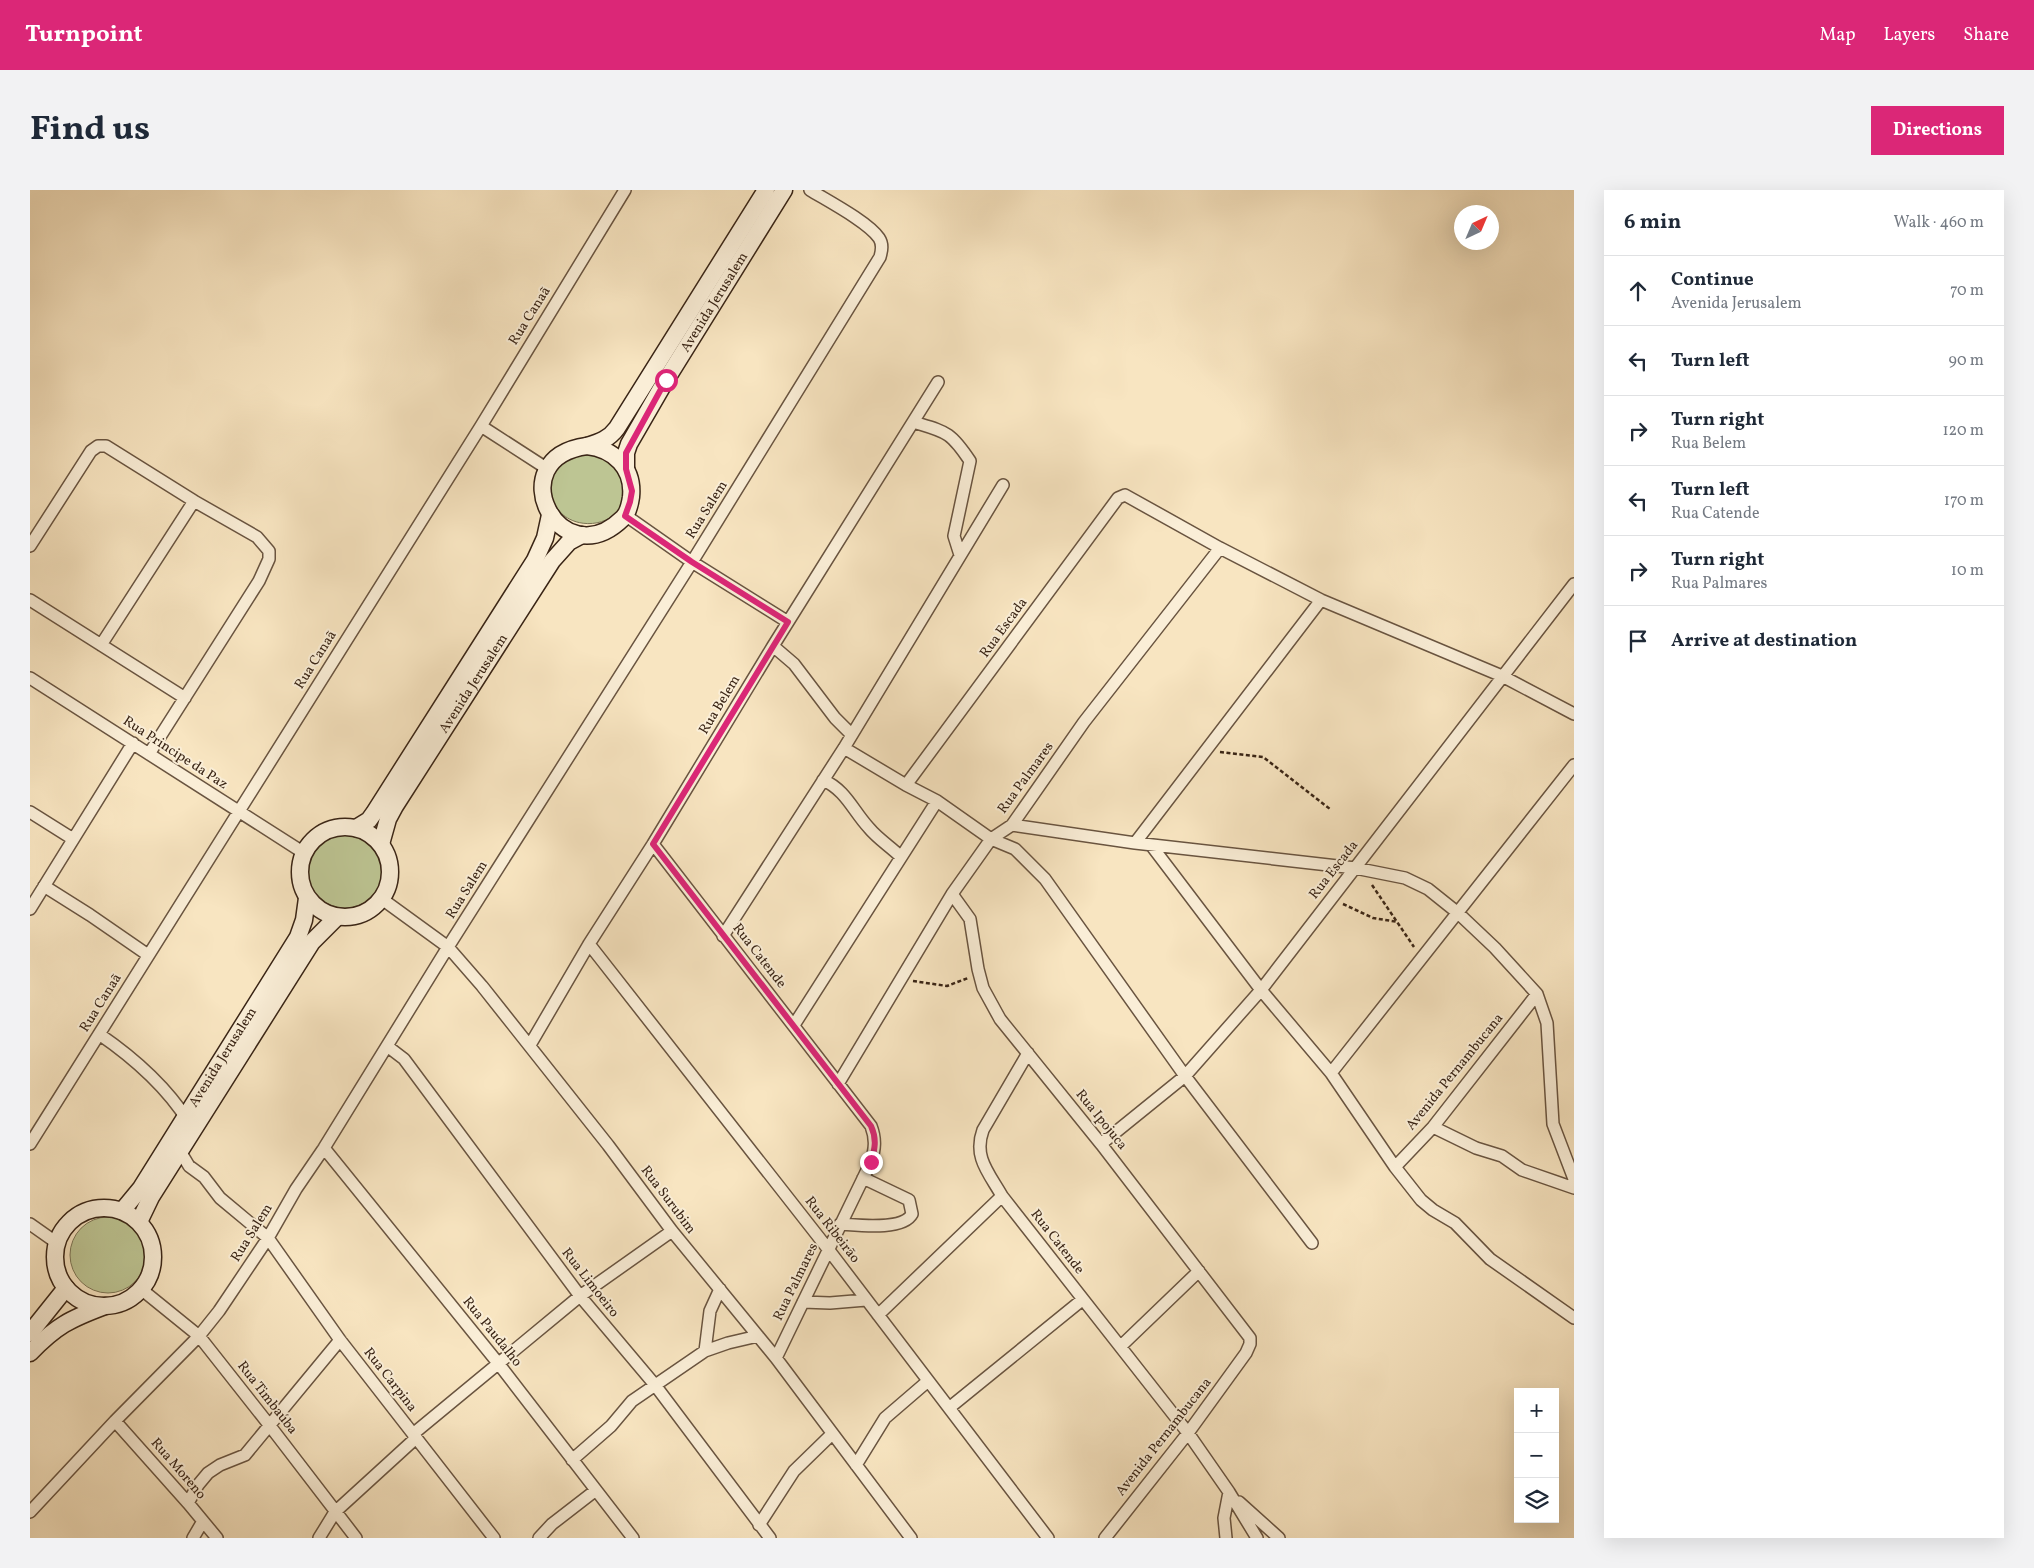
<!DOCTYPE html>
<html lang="en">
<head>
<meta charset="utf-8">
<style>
	:root { --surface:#fff; --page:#f2f2f3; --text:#1f2937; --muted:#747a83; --line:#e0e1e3; --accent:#db2777 }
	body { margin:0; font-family:Vollkorn,serif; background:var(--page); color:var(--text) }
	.controls { position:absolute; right:15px; bottom:15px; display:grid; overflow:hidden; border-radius:0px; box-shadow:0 5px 20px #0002 }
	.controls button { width:45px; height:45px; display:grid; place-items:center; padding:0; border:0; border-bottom:1px solid var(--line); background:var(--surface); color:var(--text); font:25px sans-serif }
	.compass { position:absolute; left:1424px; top:15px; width:45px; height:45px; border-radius:50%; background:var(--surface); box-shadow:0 5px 20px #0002; rotate:44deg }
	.stop { position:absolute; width:15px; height:15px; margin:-11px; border:4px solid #db2777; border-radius:50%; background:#fff }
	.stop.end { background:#db2777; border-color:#fff; box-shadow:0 1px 5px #0008 }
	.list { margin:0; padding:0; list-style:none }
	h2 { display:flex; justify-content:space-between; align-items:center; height:65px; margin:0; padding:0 20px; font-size:21px }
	h2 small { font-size:16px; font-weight:400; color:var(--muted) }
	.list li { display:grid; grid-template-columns:32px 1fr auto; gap:15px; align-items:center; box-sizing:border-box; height:70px; padding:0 20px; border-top:1px solid var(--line) }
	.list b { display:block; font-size:19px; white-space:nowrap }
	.list p { margin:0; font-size:16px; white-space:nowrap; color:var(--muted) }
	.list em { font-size:16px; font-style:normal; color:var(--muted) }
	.icon { flex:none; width:28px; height:28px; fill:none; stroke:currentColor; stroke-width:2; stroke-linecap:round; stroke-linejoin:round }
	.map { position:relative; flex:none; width:1544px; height:1348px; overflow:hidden; border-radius:0px }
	header { display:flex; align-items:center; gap:30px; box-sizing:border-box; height:70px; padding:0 25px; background:var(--accent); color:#fff }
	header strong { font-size:24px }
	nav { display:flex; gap:28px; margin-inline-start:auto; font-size:18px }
	.intro { display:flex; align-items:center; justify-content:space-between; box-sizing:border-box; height:120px; padding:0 30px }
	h1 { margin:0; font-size:35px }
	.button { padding:12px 22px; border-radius:0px; background:var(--accent); color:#fff; font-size:18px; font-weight:700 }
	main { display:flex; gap:30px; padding:0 30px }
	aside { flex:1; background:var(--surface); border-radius:0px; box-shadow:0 5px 20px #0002 }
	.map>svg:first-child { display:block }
	.green { fill:#bdc593; stroke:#7b7454 }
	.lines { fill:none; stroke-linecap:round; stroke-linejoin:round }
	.street-casing { stroke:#695440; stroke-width:14 }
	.secondary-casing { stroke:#392415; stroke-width:19 }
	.path { stroke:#392415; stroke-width:2.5; stroke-dasharray:4 2.5; stroke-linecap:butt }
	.street { stroke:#faeed7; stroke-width:11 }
	.secondary { stroke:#faeed7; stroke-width:16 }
	.route { stroke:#db2777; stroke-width:6 }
	.labels { text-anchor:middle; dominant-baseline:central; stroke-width:4; stroke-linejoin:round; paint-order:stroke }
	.street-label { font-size:14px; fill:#392415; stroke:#faeed7 }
</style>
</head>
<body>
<header>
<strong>Turnpoint</strong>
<nav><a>Map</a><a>Layers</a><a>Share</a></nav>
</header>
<div class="intro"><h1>Find us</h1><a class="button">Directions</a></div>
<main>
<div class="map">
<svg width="1544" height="1348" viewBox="0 0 1544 1348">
	<rect width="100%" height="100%" fill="#f8e5c1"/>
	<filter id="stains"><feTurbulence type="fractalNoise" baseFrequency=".004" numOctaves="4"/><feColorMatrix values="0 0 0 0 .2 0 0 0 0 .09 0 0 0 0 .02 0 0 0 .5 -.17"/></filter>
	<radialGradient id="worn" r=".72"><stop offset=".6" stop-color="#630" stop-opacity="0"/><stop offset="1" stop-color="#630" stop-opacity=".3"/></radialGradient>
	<!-- green -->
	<path class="green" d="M566,259L593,283C593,290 595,298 594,306C590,345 516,345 521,291C522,283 523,276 529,270C535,265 557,261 566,259Z
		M277 680a38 38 0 1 1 76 0a38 38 0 1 1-76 0Z
		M40 1065a38 38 0 1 1 76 0a38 38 0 1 1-76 0Z"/>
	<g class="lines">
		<defs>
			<path id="street" d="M883,232C916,242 920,241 940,271L924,346L930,365
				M451,236L516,278
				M595,325L662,372L758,432
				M0,356L61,261L68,256H76L164,311L227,347L239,361V369L229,391L119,564
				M0,410L155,508
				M71,455L164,311
				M743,456L764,474L805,528L821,544
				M0,488L274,663
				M814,558L876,595L907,611L961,649L985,659L1015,689L1155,886L1282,1053
				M793,590C816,600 823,621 839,638C848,649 861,657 871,667
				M876,595L1088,308L1095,305L1190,358L1291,410L1472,486L1544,524
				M0,622L43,649
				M982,635L1105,653L1325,678L1375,688L1398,699L1428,723L1465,758L1507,804L1517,833L1523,934L1544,989
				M1105,653L1291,410
				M623,654L841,936C846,949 845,959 841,972L746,1168
				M1121,655L1231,800L1301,883L1365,977L1391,1010L1403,1020L1425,1033L1460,1069L1544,1128
				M14,696L60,725L118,765
				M922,704L940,729L948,779L953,798L970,829L1071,954L1220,1148V1154L1216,1163L1158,1243L1075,1348
				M352,709L418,757L452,796L578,955L642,1041L746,1168L881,1348
				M0,719L103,553
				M693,746L814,558L973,295
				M559,754L798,1059L1018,1348
				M764,835L907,611
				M69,844C104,868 135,895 158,931
				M500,855L559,754L623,654L743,456L908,192
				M357,856L374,869L550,1106L625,1195L740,1348
				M998,863L953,940C943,967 959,983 972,1006L1158,1243L1199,1302L1227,1348
				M1301,883L1544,575
				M808,894L922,704L961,649L982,635L1054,532L1190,358
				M1403,937L1446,958L1472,966L1492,980L1544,998
				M0,954L451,236L595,0
				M1071,954L1155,886L1231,800L1544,394
				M294,958L468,1173L603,1348
				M150,961L159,976L174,987L190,1008L238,1048L310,1150L464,1348
				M1365,977L1403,937L1507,804
				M0,1034L27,1053
				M810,1034C827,1035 873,1041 882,1024L879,1010L833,988
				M111,1099L169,1146L240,1236L326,1348
				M773,1112L800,1113L836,1110
				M848,1125L972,1006
				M1091,1156L1169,1081
				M675,1161L680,1121L690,1099
				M919,1218L1052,1110
				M85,1231L158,1313L187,1348
				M383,1244L550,1106L642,1041
				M542,1270L581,1236L602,1211L675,1161L698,1153L728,1146
				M826,1275L855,1228L898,1191
				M1209,1312L1249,1348
				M158,1313L168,1295L178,1283L190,1275L215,1265L310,1150
				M0,1322L85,1231L169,1146L189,1121L238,1048L266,999L294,958L418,757L662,372L850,67C852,60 853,54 849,48C838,32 798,11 780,0
				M729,1335L764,1281L802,1244
				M163,1348L173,1331
				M289,1348L305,1322L386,1248
				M509,1348L522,1334L566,1300
				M1196,1348L1194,1328L1199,1302"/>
			<g id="secondary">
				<path d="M557,256C570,252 579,249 587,238L736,0"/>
				<path d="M557,256C584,259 604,278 601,307C600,314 598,323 593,328C530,390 468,268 557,256Z"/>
				<path id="s1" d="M596,279V263L599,254L636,190L754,0"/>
				<circle cx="315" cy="682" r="45"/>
				<path d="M326,638L339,630L344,623L505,370L515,348L520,325"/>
				<path id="s2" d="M351,654L358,629L365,616L522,371L539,352L552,345"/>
				<circle cx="74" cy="1067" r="49"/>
				<path id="s3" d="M92,1021L111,998L268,747L274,730L277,708"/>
				<path d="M109,1032L121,1007L282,752L307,727"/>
				<path d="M0,1143L36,1098"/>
				<path d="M0,1163C26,1136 40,1129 75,1116"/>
			</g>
		</defs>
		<!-- street casing -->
		<use href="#street" class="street-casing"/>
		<!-- secondary casing -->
		<use href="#secondary" class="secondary-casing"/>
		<!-- path -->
		<path class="path" d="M1190,562L1233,567L1300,619
			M1342,695L1384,757
			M1313,714L1343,728L1368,732
			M883,791L917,796L938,788"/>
		<!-- street -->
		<use href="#street" class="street"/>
		<!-- secondary -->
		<use href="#secondary" class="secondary"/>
	</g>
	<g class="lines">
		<!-- route -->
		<path class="route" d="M636,190L596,263V279L602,301L600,312L595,326L662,372L758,432L623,654L841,936C847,949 845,959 841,972"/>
	</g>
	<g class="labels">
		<!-- street labels -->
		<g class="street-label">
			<text stroke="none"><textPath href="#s1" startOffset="191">Avenida Jerusalem</textPath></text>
			<text transform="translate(500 126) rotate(-58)">Rua Canaã</text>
			<text transform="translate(677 320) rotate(-58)">Rua Salem</text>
			<text transform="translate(974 438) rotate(-54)">Rua Escada</text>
			<text transform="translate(286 470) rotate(-58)">Rua Canaã</text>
			<text stroke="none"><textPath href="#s2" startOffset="186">Avenida Jerusalem</textPath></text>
			<text transform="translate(690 515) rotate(-59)">Rua Belem</text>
			<text transform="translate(145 563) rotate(33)">Rua Principe da Paz</text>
			<text transform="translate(996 588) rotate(-54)">Rua Palmares</text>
			<text transform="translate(1304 680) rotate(-52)">Rua Escada</text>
			<text transform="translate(437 700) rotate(-58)">Rua Salem</text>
			<text transform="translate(729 766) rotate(52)">Rua Catende</text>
			<text transform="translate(71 813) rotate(-58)">Rua Canaã</text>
			<text stroke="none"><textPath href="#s3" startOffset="184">Avenida Jerusalem</textPath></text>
			<text transform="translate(1425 882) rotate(-51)">Avenida Pernambucana</text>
			<text transform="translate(1071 930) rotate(51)">Rua Ipojuca</text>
			<text transform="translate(638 1010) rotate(53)">Rua Surubim</text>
			<text transform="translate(802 1040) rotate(52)">Rua Ribeirão</text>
			<text transform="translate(222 1043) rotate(-58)">Rua Salem</text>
			<text transform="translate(1027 1052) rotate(52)">Rua Catende</text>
			<text transform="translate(766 1092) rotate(-64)">Rua Palmares</text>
			<text transform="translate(560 1093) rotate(52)">Rua Limoeiro</text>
			<text transform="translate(462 1142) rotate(51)">Rua Paudalho</text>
			<text transform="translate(360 1190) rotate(52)">Rua Carpina</text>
			<text transform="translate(237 1208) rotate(52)">Rua Timbaúba</text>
			<text transform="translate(1134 1247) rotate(-52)">Avenida Pernambucana</text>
			<text transform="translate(148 1279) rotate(49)">Rua Moreno</text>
		</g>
	</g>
	<rect width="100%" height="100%" filter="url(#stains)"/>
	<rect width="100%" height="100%" fill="url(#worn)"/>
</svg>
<div class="controls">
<button>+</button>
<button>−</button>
<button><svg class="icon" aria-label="layers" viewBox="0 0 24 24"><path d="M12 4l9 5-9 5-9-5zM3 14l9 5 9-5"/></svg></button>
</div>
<svg class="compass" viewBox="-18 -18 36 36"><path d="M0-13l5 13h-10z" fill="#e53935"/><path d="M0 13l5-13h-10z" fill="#747a83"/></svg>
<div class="stop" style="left:636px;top:190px"></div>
<div class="stop end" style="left:841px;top:972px"></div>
</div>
<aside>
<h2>6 min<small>Walk · 460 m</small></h2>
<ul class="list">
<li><svg class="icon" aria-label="ahead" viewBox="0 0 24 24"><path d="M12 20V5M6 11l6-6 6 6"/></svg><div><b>Continue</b><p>Avenida Jerusalem</p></div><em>70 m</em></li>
<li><svg class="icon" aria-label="left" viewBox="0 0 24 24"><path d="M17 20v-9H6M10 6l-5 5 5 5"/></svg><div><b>Turn left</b></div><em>90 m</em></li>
<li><svg class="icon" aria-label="right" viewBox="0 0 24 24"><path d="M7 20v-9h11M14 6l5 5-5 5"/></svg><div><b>Turn right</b><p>Rua Belem</p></div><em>120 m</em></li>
<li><svg class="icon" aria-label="left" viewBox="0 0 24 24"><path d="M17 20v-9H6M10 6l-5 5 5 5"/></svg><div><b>Turn left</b><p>Rua Catende</p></div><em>170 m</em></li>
<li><svg class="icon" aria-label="right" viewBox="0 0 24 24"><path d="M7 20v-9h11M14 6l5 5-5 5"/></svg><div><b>Turn right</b><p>Rua Palmares</p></div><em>10 m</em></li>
<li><svg class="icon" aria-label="arrive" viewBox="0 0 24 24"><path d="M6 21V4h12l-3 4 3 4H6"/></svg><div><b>Arrive at destination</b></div></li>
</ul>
</aside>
</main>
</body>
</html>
